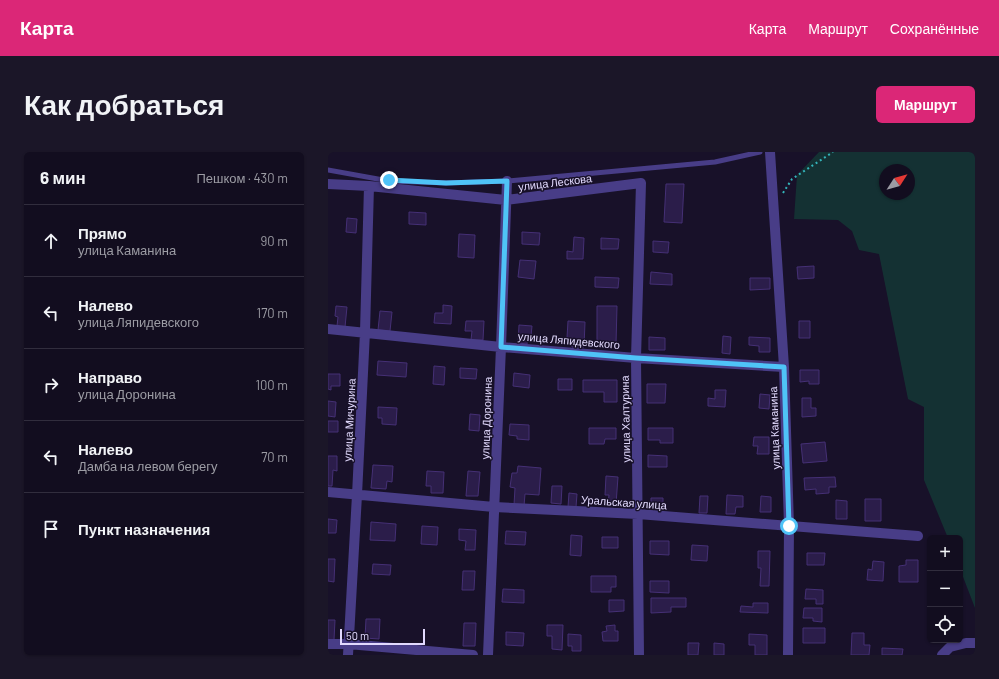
<!DOCTYPE html>
<html lang="ru">
<head>
<meta charset="utf-8">
<style>
	:root { --surface:#120d1f; --page:#1b1628; --text:#f1f3f6; --muted:#9c9ca4; --line:#312d3d; --accent:#db2777 }
	body { margin:0; font-family:Barlow,sans-serif; background:var(--page); color:var(--text) }
	.controls { position:absolute; right:12px; bottom:12px; display:grid; overflow:hidden; border-radius:6px; box-shadow:0 1px 3px #0004 }
	.controls button { width:36px; height:36px; display:grid; place-items:center; padding:0; border:0; border-bottom:1px solid var(--line); background:var(--surface); color:var(--text); font:20px sans-serif }
	.compass { position:absolute; left:551px; top:12px; width:36px; height:36px; border-radius:50%; background:var(--surface); box-shadow:0 1px 3px #0004; rotate:54deg }
	.scale { position:absolute; left:12px; bottom:10px; width:85px; box-sizing:border-box; padding-left:4px; border:2px solid #e2dafe; border-top:0; font-size:11px; line-height:14px; white-space:nowrap; color:#e2dafe; -webkit-text-stroke:3px #181129; paint-order:stroke }
	.stop { position:absolute; width:12px; height:12px; margin:-9px; border:3px solid #4fc3f7; border-radius:50%; background:#fff }
	.stop.end { background:#4fc3f7; border-color:#fff; box-shadow:0 1px 4px #0008 }
	.list { margin:0; padding:0; list-style:none }
	h2 { display:flex; justify-content:space-between; align-items:center; height:52px; margin:0; padding:0 16px; font-size:17px }
	h2 small { font-size:13px; font-weight:400; color:var(--muted) }
	.list li { display:grid; grid-template-columns:26px 1fr auto; gap:12px; align-items:center; box-sizing:border-box; height:72px; padding:0 16px; border-top:1px solid var(--line) }
	.list b { display:block; font-size:15px; white-space:nowrap }
	.list p { margin:0; font-size:13px; white-space:nowrap; color:var(--muted) }
	.list em { font-size:13px; font-style:normal; color:var(--muted) }
	.icon { flex:none; width:22px; height:22px; fill:none; stroke:currentColor; stroke-width:2; stroke-linecap:round; stroke-linejoin:round }
	.map { position:relative; flex:none; width:647px; height:503px; overflow:hidden; border-radius:6px }
	header { display:flex; align-items:center; gap:24px; box-sizing:border-box; height:56px; padding:0 20px; background:var(--accent); color:#fff }
	header strong { font-size:19px }
	nav { display:flex; gap:22px; margin-inline-start:auto; font-size:14px }
	.intro { display:flex; align-items:center; justify-content:space-between; box-sizing:border-box; height:96px; padding:0 24px }
	h1 { margin:0; font-size:28px }
	.button { padding:10px 18px; border-radius:6px; background:var(--accent); color:#fff; font-size:14px; font-weight:700 }
	main { display:flex; gap:24px; padding:0 24px }
	aside { flex:1; background:var(--surface); border-radius:6px; box-shadow:0 1px 3px #0004 }
	.map>svg:first-child { display:block }
	.green { fill:#143133; fill-rule:evenodd }
	.building { fill:#2b1d4a; stroke:#453075 }
	.lines { fill:none; stroke-linecap:round; stroke-linejoin:round }
	.path { stroke:#33b4b9; stroke-width:2; stroke-dasharray:2 3; stroke-linecap:butt }
	.lane { stroke:#483d87; stroke-width:5 }
	.street { stroke:#483d87; stroke-width:10 }
	.route { stroke:#4fc3f7; stroke-width:5 }
	.labels { text-anchor:middle; dominant-baseline:central; stroke-width:3; stroke-linejoin:round; paint-order:stroke }
	.street-label { font-size:11px; fill:#e2dafe; stroke:#181129 }
</style>
</head>
<body>
<header>
<strong>Карта</strong>
<nav><a>Карта</a><a>Маршрут</a><a>Сохранённые</a></nav>
</header>
<div class="intro"><h1>Как добраться</h1><a class="button">Маршрут</a></div>
<main>
<aside>
<h2>6 мин<small>Пешком · 430 m</small></h2>
<ul class="list">
<li><svg class="icon" aria-label="ahead" viewBox="0 0 24 24"><path d="M12 20V5M6 11l6-6 6 6"/></svg><div><b>Прямо</b><p>улица Каманина</p></div><em>90 m</em></li>
<li><svg class="icon" aria-label="left" viewBox="0 0 24 24"><path d="M17 20v-9H6M10 6l-5 5 5 5"/></svg><div><b>Налево</b><p>улица Ляпидевского</p></div><em>170 m</em></li>
<li><svg class="icon" aria-label="right" viewBox="0 0 24 24"><path d="M7 20v-9h11M14 6l5 5-5 5"/></svg><div><b>Направо</b><p>улица Доронина</p></div><em>100 m</em></li>
<li><svg class="icon" aria-label="left" viewBox="0 0 24 24"><path d="M17 20v-9H6M10 6l-5 5 5 5"/></svg><div><b>Налево</b><p>Дамба на левом берегу</p></div><em>70 m</em></li>
<li><svg class="icon" aria-label="arrive" viewBox="0 0 24 24"><path d="M6 21V4h12l-3 4 3 4H6"/></svg><div><b>Пункт назначения</b></div></li>
</ul>
</aside>
<div class="map">
<svg width="647" height="503" viewBox="0 0 647 503">
	<rect width="100%" height="100%" fill="#181129"/>
	<!-- green -->
	<path class="green" d="M491,0H647V456L632,417V386H620L596,328V255L580,247L551,102L531,98L524,79L510,68L466,67L469,23ZM557,18H581V42H557Z"/>
	<!-- building -->
	<path class="building" d="M338,32H356L354,71L336,70Z
		M81,60L98,61V73L81,72Z
		M19,66L29,67L28,81L18,80Z
		M194,80L212,81L211,93L194,92Z
		M131,82L147,83L146,106L130,105Z
		M246,85L256,86L255,107H239V99L245,100Z
		M273,86L291,87L290,97H273Z
		M325,89L341,90L340,101L325,100Z
		M192,108L208,109L206,127L190,125Z
		M486,114V126L470,127L469,115Z
		M323,120L344,122V133L322,132Z
		M267,125L291,126L290,136L267,135Z
		M422,126H442V137L422,138Z
		M115,153L124,154L123,172L106,171L107,161H115Z
		M8,154L19,155L17,175L9,174L10,165L7,164Z
		M269,154H289L288,192L269,191Z
		M52,159L64,160L62,179L50,178Z
		M138,169H156L155,188H143L144,179H137Z
		M240,169L257,170L256,195H244V187L239,186Z
		M471,169H482V186H471Z
		M191,173L204,174L203,184L200,183L199,192L190,191Z
		M395,184L403,185L402,202L394,201Z
		M321,185L337,186V198H321Z
		M421,185L442,186V200H431V194L421,193Z
		M50,209L79,211L78,225L49,223Z
		M106,214L117,215L116,233L105,232Z
		M132,216L149,217L148,227L132,226Z
		M472,218H491V232H481V229L472,230Z
		M186,221L202,223L201,236L185,234Z
		M0,222H12V234H3V238L0,237Z
		M230,227H244V238H230Z
		M255,228H289V250H276V240H255Z
		M319,232H338L337,251H319Z
		M387,238H398L397,255L380,254V246L387,247Z
		M432,242L442,243L441,257L431,256Z
		M474,246H483V256H488V264L474,265Z
		M0,249L8,250L7,265L0,264Z
		M50,255L69,256L68,273L54,272V266H50Z
		M142,262L152,263L151,279L141,278Z
		M0,269H10V280H0Z
		M182,272L201,273V288L189,287V284L181,283Z
		M261,276H288V287H277L276,292H261Z
		M320,276H345V291H332V288H320Z
		M426,285H441V302H429L430,294H425Z
		M497,290L499,309L475,311L473,292Z
		M320,303L339,304V315H320Z
		M0,304H9V319L5,318L4,334H0Z
		M45,313L65,314L64,330L59,329L58,337L43,336Z
		M190,314L213,316L211,343L197,342L196,354L186,353L187,336L182,335L184,321H189Z
		M99,319L116,320L115,341H103V334H98Z
		M140,319L152,320L150,344H138Z
		M278,324L290,325L288,352H280L281,343H277Z
		M507,325L508,335H501V341L488,342V337L477,338L476,326Z
		M224,334H234L233,352L223,351Z
		M241,341L249,342L248,355H240Z
		M399,343L415,344V355H408L407,362H398Z
		M372,344H380L379,361H371Z
		M433,344L443,345V360H432Z
		M323,346H335V357L323,356Z
		M537,347H553V369H537Z
		M508,348L519,349V367H508Z
		M0,367L9,368L8,381H0Z
		M43,370L68,372L67,389L42,388Z
		M94,374L110,375L109,393L93,392Z
		M131,377L148,378L147,398H137L138,389L131,388Z
		M178,379L198,380L197,393L177,392Z
		M243,383L254,384L253,404L242,403Z
		M274,385H290V396H274Z
		M322,389H341V403L322,402Z
		M364,393L380,394L379,409L363,408Z
		M430,399H442L441,434H432L433,416H430Z
		M479,401H497L496,413H479Z
		M0,407H7L6,430L0,429Z
		M578,408H590V430H571V414L578,413Z
		M545,409L556,410L555,429L539,428L540,417L544,418Z
		M45,412L63,413L62,423L44,422Z
		M135,419H147L146,438H134Z
		M263,424H288V435H283V440H263Z
		M322,429H341V441L322,440Z
		M175,437L196,438V451L174,450Z
		M478,437L495,438V452H488V447H477Z
		M323,446H358V455H343V460L323,461Z
		M281,448H296V459L281,460Z
		M425,451H440V461L412,460L413,454L425,455Z
		M476,456H494V470L485,469V466H475Z
		M38,467H52L51,487L37,486Z
		M0,468H7L6,488H0Z
		M136,471H148L147,494H135Z
		M219,473H235L234,498L224,497V484H219Z
		M287,473V479H290V489H275L274,480L279,479L278,474Z
		M475,476H497V491H475Z
		M178,480L196,481L195,494L178,493Z
		M524,481H536V493H542L541,503H523Z
		M240,482L253,483V499H244V494H240Z
		M421,482L439,483V503H427V493H421Z
		M360,491H371L370,503H360Z
		M386,491L396,492V503H386Z
		M554,496L575,497L574,503H554Z"/>
	<g class="lines">
		<!-- path -->
		<path class="path" d="M455,41L464,27L505,0"/>
		<!-- lane -->
		<path class="lane" d="M0,18L61,29L118,31L179,29L387,10L432,0"/>
		<!-- street -->
		<path class="street" d="M442,0L456,215L461,374L460,503
			M0,32L41,34L178,48L313,31L308,206L311,503
			M0,177L173,195L308,206L456,215
			M0,340L166,355L310,362L590,384
			M0,492H20L145,503
			M20,503L29,343L37,180L41,34
			M160,503L173,195L179,29
			M614,503L622,495L638,491H647"/>
	</g>
	<g class="lines">
		<!-- route -->
		<path class="route" d="M61,28L118,31L179,29L173,195L308,206L456,215L461,374"/>
	</g>
	<g class="labels">
		<!-- street labels -->
		<g class="street-label">
			<text transform="translate(227 30) rotate(-7)">улица Лескова</text>
			<text transform="translate(241 188) rotate(5)">улица Ляпидевского</text>
			<text transform="translate(158 266) rotate(-88)">улица Доронина</text>
			<text transform="translate(297 267) rotate(-91)">улица Халтурина</text>
			<text transform="translate(21 268) rotate(-87)">улица Мичурина</text>
			<text transform="translate(446 276) rotate(-92)">улица Каманина</text>
			<text transform="translate(296 350) rotate(4)">Уральская улица</text>
		</g>
	</g>
</svg>
<div class="controls">
<button>+</button>
<button>−</button>
<button><svg class="icon" aria-label="locate" viewBox="0 0 24 24"><circle cx="12" cy="12" r="6"/><path d="M12 2v4M12 18v4M2 12h4M18 12h4"/></svg></button>
</div>
<svg class="compass" viewBox="-18 -18 36 36"><path d="M0-13l5 13h-10z" fill="#e53935"/><path d="M0 13l5-13h-10z" fill="#9c9ca4"/></svg>
<div class="scale">50 m</div>
<div class="stop" style="left:461px;top:374px"></div>
<div class="stop end" style="left:61px;top:28px"></div>
</div>
</main>
</body>
</html>
